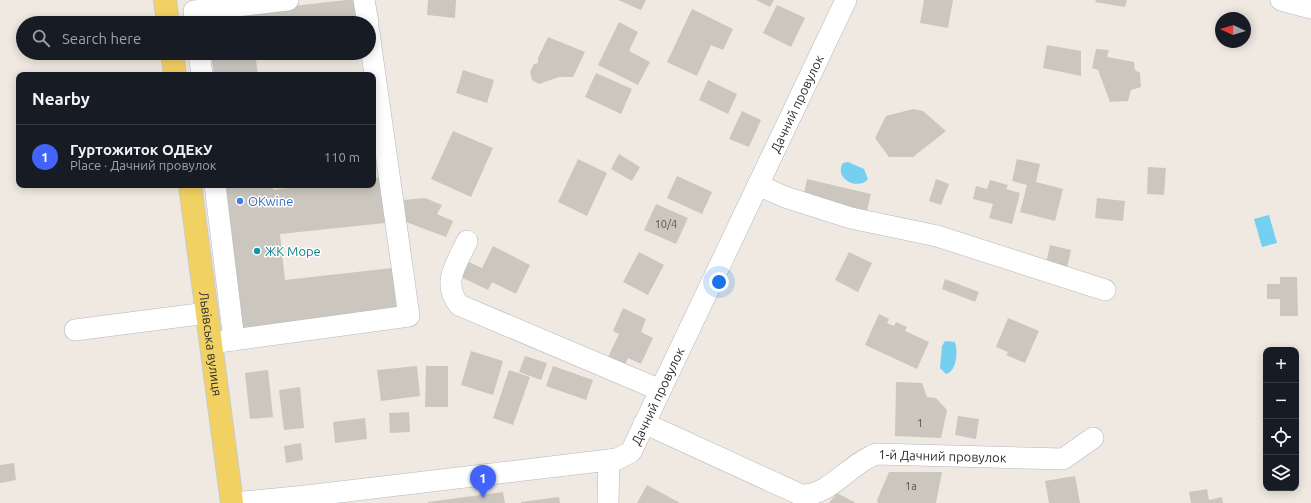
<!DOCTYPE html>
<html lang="en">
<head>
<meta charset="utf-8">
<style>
	:root { --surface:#171b24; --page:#20242c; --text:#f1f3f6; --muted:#9ea1a6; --line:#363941; --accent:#4264fb }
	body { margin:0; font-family:Ubuntu,sans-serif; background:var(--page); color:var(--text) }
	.controls { position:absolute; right:12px; bottom:12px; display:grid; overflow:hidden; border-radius:8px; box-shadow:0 2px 10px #0003 }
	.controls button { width:36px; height:36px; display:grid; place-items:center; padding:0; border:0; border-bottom:1px solid var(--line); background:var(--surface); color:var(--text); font:20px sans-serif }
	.compass { position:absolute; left:1215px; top:12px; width:36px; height:36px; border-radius:50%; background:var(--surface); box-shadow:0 2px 10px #0003; rotate:274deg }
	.you { position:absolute; left:719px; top:282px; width:14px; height:14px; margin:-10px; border:3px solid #fff; border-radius:50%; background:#1a73e8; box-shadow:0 0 0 6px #1a73e833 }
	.badge { display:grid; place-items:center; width:26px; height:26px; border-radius:50%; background:var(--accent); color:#fff; font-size:13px; font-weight:700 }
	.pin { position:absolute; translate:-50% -33px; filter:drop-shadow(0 1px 2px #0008) }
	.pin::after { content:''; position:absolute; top:21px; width:14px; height:12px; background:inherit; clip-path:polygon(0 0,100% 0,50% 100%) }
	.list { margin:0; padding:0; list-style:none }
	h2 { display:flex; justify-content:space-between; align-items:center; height:52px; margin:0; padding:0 16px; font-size:17px }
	h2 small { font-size:13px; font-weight:400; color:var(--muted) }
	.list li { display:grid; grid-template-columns:26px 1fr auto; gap:12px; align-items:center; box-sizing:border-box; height:64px; padding:0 16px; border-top:1px solid var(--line) }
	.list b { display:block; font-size:15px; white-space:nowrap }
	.list p { margin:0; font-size:13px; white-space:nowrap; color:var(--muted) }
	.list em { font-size:13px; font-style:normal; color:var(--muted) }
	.icon { flex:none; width:22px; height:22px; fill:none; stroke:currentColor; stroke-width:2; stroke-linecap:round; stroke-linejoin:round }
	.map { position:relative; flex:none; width:1311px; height:503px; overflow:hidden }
	.search { position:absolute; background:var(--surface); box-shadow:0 2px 10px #0003; left:16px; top:16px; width:360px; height:44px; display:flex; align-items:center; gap:10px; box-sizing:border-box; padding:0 14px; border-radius:22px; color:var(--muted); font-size:15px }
	.panel { position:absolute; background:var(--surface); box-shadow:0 2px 10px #0003; left:16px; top:72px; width:360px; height:116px; border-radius:8px }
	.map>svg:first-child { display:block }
	.water { fill:#75cff0 }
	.building { fill:#cbc7bf }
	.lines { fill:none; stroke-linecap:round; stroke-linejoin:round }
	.minor-casing { stroke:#b4b7c1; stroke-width:22 }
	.major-casing { stroke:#c9c9c9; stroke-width:24 }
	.minor { stroke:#fff; stroke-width:21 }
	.major { stroke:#f2d163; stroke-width:22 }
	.shop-dot { fill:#3f7fe0; stroke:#fff; stroke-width:1.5 }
	.culture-dot { fill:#0f9aa8; stroke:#fff; stroke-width:1.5 }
	.labels { text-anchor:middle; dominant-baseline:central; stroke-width:3; stroke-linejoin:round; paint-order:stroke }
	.number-label { font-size:11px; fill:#555452 }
	.street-label { font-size:13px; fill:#2e2e2e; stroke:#fff }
	.shop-label { font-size:13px; fill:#366cbe; stroke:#fff; text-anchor:start }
	.culture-label { font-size:13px; fill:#0d838f; stroke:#fff; text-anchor:start }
</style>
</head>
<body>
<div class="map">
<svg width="1311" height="503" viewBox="0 0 1311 503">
	<rect width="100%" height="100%" fill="#efe9e1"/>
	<!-- water -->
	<path class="water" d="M848,162L864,169L868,179C859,191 833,179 843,163Z
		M1269,215L1277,243L1262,247L1254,219Z
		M945,341L955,342C958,352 957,371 946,374L940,368L942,346Z"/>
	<!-- building -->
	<path class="building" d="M346,0H360L362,23H208L207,16Z
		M428,0H456L455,18L427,15Z
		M618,0H646L641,10Z
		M756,0H774L770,7Z
		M924,0H953L948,28L920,23Z
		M1096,0H1127L1125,7L1095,2Z
		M777,5L805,18L791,47L763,33Z
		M692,9L733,29L723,50L711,45L697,76L667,62Z
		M619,22L638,32L629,51L650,62L638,85L598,65Z
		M548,37L585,52L573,77H559L539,84L532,80L530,72L534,64L538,63V58Z
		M1047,45L1081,51V76L1043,68Z
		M1096,49L1109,50L1107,57L1134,62L1135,70L1140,73L1141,87L1131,90L1128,101L1110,102L1098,70L1092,68Z
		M211,53H255L258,75H214Z
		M463,70L494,80L487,103L456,93Z
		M596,73L632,89L621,114L585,97Z
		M708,80L737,94L728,114L699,100Z
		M913,109L923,111L946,131L913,157H889L875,138L886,116Z
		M742,111L761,120L749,147L729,139Z
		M453,131L493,148L471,197L431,179Z
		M619,154L640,167L632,181L611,169Z
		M578,159L607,173L587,216L558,202Z
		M1017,159L1040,164L1036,182L1063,189L1055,221L1020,212L1027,185L1012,181Z
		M1148,167L1166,168L1164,195L1147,194Z
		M677,176L712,192L702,214L667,198Z
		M380,177L385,223L280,234L285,280L392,268L397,314L242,331L226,185H273V190L313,185H373V178Z
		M807,179L871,194L866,214L803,199Z
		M936,179L949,184L941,205L929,201Z
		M990,180L1008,185L1006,189L1020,193L1012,224L989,218L993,204L973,199L976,186L987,189Z
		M425,198L442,205L437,214L453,221L446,237L406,222L404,200Z
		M1097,198L1125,201L1123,221L1095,218Z
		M656,204L688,218L676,244L644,230Z
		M1050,245L1071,250L1067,268L1046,263Z
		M493,246L530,265L516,294L492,282L488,290L461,277L469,262L482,268Z
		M639,252L664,265L648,295L623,282Z
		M849,252L872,263L858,292L835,280Z
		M1280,277H1297L1298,316H1280V299H1267V284H1280Z
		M945,279L979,292L975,302L942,289Z
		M623,308L646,319L641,332L653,338L641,364L628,358L625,365L608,357L619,334L613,331Z
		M879,314L889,319L887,323L894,326L896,322L907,327L905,331L929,342L917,369L865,345Z
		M1008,318L1039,331L1025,363L1006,355L1008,352L996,347Z
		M471,351L503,361L493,395L461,385Z
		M525,356L547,363L541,380L519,372Z
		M417,366L420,396L381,401L377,370Z
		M426,366H448V407H425Z
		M553,366L593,380L586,400L546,386Z
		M268,370L273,417L250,419L245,373Z
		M509,370L530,377L513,425L493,418Z
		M896,382L922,383L927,397L936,398L947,410L941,438L895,436Z
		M300,387L304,428L284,430L279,390Z
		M409,412L410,432L390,433L389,413Z
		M958,416L979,419L976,439L955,435Z
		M365,418L367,439L335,443L333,422Z
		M301,443L303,460L286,463L284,446Z
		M14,463L16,480L0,483V465Z
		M889,472H942L936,503H878L877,500Z
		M1075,476L1080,503H1049L1045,481Z
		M647,485L680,503H637Z
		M1207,489L1209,500L1222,497L1223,503H1191L1189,492Z
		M503,492L505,503H428V502Z
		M837,493L856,503H829Z
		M559,497L560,503H521V502Z"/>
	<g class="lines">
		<defs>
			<g id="minor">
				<path d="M364,0L368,23"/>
				<path d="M1281,0L1311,8"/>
				<path d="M195,23L194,11L288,0"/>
				<path d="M199,53L202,75"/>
				<path d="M215,185L234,340"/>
				<path d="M758,185L785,197L851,218L937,236L1105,290"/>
				<path d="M467,241C457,264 441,282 459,305L660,390"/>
				<path d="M75,330L207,313"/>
				<path d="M211,343L409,316L369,33"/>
				<path id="s1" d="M644,423L801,495C830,496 849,464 876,454L1063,459L1093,438"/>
				<path id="s2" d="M234,503L306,496L609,460L617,459L631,452L846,0"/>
				<path d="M608,503L609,460"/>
			</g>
			<g id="major">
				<path d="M165,0L168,23"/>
				<path d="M172,53L175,75"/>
				<path id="s3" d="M190,185L232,503"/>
			</g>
		</defs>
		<!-- minor casing -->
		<use href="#minor" class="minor-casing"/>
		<!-- major casing -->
		<use href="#major" class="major-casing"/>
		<!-- minor -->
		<use href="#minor" class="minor"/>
		<!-- major -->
		<use href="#major" class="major"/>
	</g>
	<!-- markers -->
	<circle class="shop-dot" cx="240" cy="201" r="4"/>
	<circle class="culture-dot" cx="257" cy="251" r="4"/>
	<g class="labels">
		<!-- number labels -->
		<g class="number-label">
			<text x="666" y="224">10/4</text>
			<text x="920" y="423">1</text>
			<text x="911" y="486">1а</text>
		</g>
		<!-- street labels -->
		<g class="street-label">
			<text stroke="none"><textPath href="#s2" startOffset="787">Дачний провулок</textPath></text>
			<text stroke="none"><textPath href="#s3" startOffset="160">Львівська вулиця</textPath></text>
			<text stroke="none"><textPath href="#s2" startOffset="463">Дачний провулок</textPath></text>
			<text stroke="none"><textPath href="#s1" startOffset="326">1-й Дачний провулок</textPath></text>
		</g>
		<!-- shop labels -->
		<g class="shop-label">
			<text x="248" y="201">OKwine</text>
		</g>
		<!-- culture labels -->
		<g class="culture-label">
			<text x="265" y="251">ЖК Море</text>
		</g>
	</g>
</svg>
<div class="controls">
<button>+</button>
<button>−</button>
<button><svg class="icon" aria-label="locate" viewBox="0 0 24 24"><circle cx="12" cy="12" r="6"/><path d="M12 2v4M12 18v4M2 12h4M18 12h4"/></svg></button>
<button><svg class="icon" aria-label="layers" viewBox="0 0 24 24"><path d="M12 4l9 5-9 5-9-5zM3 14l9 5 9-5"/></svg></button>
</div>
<svg class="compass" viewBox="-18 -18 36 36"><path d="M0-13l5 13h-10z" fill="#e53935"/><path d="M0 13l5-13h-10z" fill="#9ea1a6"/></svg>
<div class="you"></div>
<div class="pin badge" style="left:483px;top:498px">1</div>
<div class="search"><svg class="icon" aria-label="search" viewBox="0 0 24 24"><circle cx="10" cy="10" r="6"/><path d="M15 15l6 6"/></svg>Search here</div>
<section class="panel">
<h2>Nearby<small></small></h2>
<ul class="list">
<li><span class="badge">1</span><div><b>Гуртожиток ОДЕкУ</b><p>Place · Дачний провулок</p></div><em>110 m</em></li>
</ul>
</section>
</div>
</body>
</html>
